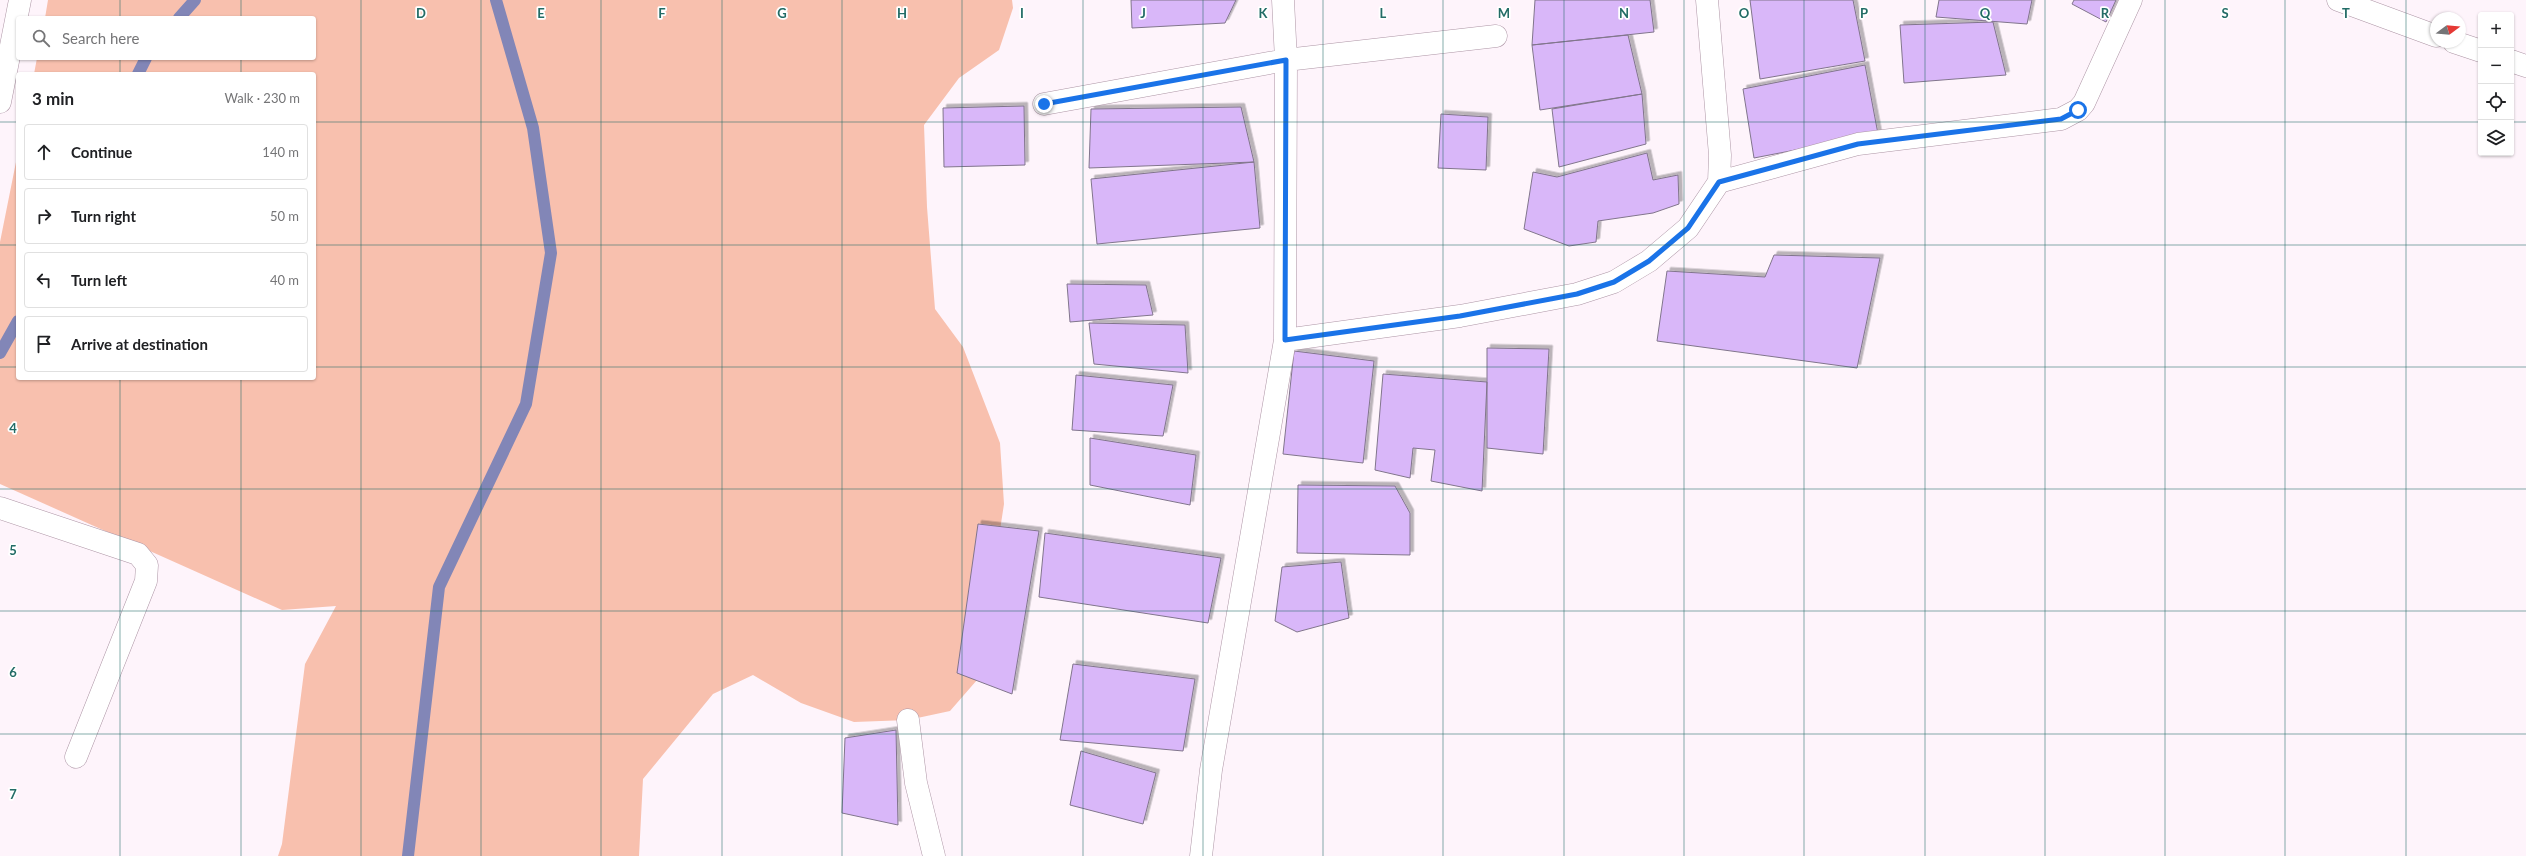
<!DOCTYPE html>
<html lang="en">
<head>
<meta charset="utf-8">
<style>
	:root { --surface:#fff; --page:#f2f2f2; --text:#202124; --muted:#757577; --line:#e0e0e0 }
	body { margin:0; font-family:Lato,sans-serif; background:var(--page); color:var(--text) }
	.controls { position:absolute; right:12px; top:12px; display:grid; overflow:hidden; border-radius:4px; box-shadow:0 1px 3px #0004 }
	.controls button { width:36px; height:36px; display:grid; place-items:center; padding:0; border:0; border-bottom:1px solid var(--line); background:var(--surface); color:var(--text); font:20px sans-serif }
	.compass { position:absolute; left:2430px; top:12px; width:36px; height:36px; border-radius:50%; background:var(--surface); box-shadow:0 1px 3px #0004; rotate:74deg }
	.stop { position:absolute; width:12px; height:12px; margin:-9px; border:3px solid #1a73e8; border-radius:50%; background:#fff }
	.stop.end { background:#1a73e8; border-color:#fff; box-shadow:0 1px 4px #0008 }
	.list { margin:0; padding:0; list-style:none }
	h2 { display:flex; justify-content:space-between; align-items:center; height:52px; margin:0; padding:0 16px; font-size:17px }
	h2 small { font-size:13px; font-weight:400; color:var(--muted) }
	.list li { display:grid; grid-template-columns:26px 1fr auto; gap:12px; align-items:center; box-sizing:border-box; height:56px; margin:0 8px 8px; padding:0 8px; border:1px solid var(--line); border-radius:4px }
	.list b { display:block; font-size:15px; white-space:nowrap }
	.list em { font-size:13px; font-style:normal; color:var(--muted) }
	.icon { flex:none; width:22px; height:22px; fill:none; stroke:currentColor; stroke-width:2; stroke-linecap:round; stroke-linejoin:round }
	.map { position:relative; flex:none; width:2526px; height:856px; overflow:hidden }
	.search { position:absolute; background:var(--surface); box-shadow:0 1px 3px #0004; left:16px; top:16px; width:300px; height:44px; display:flex; align-items:center; gap:10px; box-sizing:border-box; padding:0 14px; border-radius:4px; color:var(--muted); font-size:15px }
	.panel { position:absolute; background:var(--surface); box-shadow:0 1px 3px #0004; left:16px; top:72px; width:300px; height:308px; border-radius:4px }
	.map>svg:first-child { display:block }
	.green { fill:#f8c0ae }
	.lines { fill:none; stroke-linecap:round; stroke-linejoin:round }
	.stream { stroke:#8286b7; stroke-width:12 }
	.building { fill:#d9b7f9; stroke:#81758c; filter:url(#shadow) }
	.minor-casing { stroke:#ad95a5; stroke-width:23 }
	.minor { stroke:#fff; stroke-width:22 }
	.route { stroke:#1a73e8; stroke-width:5 }
	.grid { fill:none; stroke:#226c66; stroke-width:1; stroke-opacity:0.55 }
	.grid-label { font-size:13px; text-anchor:middle; font-weight:bold; fill:#226c66; stroke:#fff; stroke-width:3.5; stroke-linejoin:round; paint-order:stroke }
</style>
</head>
<body>
<div class="map">
<svg width="2526" height="856" viewBox="0 0 2526 856">
	<defs>
		<filter id="shadow"><feDropShadow dx="3.5" dy="-3.5" stdDeviation="0" flood-color="#0004"/></filter>
	</defs>
	<rect width="100%" height="100%" fill="#fef4fb"/>
	<!-- green -->
	<path class="green" d="M48,0H1012L1013,8L999,50L959,78L924,125L927,207L935,309L963,347L1000,443L1004,504L977,680L950,711L908,720L854,722L801,703L753,675L713,694L643,779L639,856H278L282,844L305,664L336,606L282,610L0,484V242L18,152V378H314V74H34L37,58H314V18H45Z"/>
	<g class="lines">
		<!-- stream -->
		<path class="stream" d="M179,18L195,0
			M138,74L146,58
			M0,353L18,321
			M408,856L439,587L526,404L551,253L533,128L496,0"/>
	</g>
	<!-- building -->
	<path class="building" d="M1131,0H1236L1225,23L1132,28Z
		M1535,0H1650L1654,32L1532,45Z
		M1750,0H1853L1865,61L1760,79Z
		M1939,0H2032L2027,24L1936,17Z
		M2074,0H2116L2106,22L2072,4Z
		M1993,22L2006,75L1904,83L1900,25Z
		M1628,35L1642,94L1540,110L1532,45Z
		M1865,65L1878,134L1754,158L1743,89Z
		M1642,94L1646,144L1559,167L1552,109Z
		M1024,106L1025,165L944,167L943,108Z
		M1241,107L1254,162L1089,168L1091,109Z
		M1441,114L1488,117L1486,170L1438,168Z
		M1647,153L1653,180L1678,175L1679,204L1653,213L1598,221L1596,242L1569,246L1524,229L1533,172L1557,177Z
		M1254,162L1260,228L1097,244L1091,179Z
		M1774,255L1880,258L1857,368L1657,341L1667,271L1765,277Z
		M1067,284L1146,285L1153,315L1070,322Z
		M1089,323L1185,325L1188,373L1094,364Z
		M1487,348L1549,349L1543,454L1487,448Z
		M1294,351L1374,361L1363,463L1283,454Z
		M1383,374L1487,382L1482,491L1431,481L1435,450L1413,448L1410,478L1375,470Z
		M1076,375L1173,385L1163,436L1072,430Z
		M1090,438L1196,455L1190,505L1090,485Z
		M1298,485L1395,486L1410,513V555L1297,553Z
		M978,524L1039,531L1012,694L957,673Z
		M1045,533L1221,558L1208,623L1039,597Z
		M1341,562L1349,618L1297,632L1275,621L1282,567Z
		M1073,664L1195,679L1183,751L1060,740Z
		M896,730L898,825L842,813L845,738Z
		M1081,751L1156,773L1143,824L1070,805Z"/>
	<g class="lines">
		<defs>
			<path id="minor" d="M2338,0L2436,36
				M2454,42L2481,51
				M2511,61L2526,66
				M0,102L20,0
				M1044,104L1286,60L1496,36
				M1719,182L1858,144L2061,119L2078,110L2084,103L2131,0
				M1285,340L1460,316L1577,294L1614,282L1649,261L1688,228L1719,182L1720,155L1707,0
				M0,508L138,554L147,565L146,581L76,757
				M908,720L916,783L934,856
				M1201,856L1211,770L1285,340L1286,60L1283,0"/>
		</defs>
		<!-- minor casing -->
		<use href="#minor" class="minor-casing"/>
		<!-- minor -->
		<use href="#minor" class="minor"/>
	</g>
	<g class="lines">
		<!-- route -->
		<path class="route" d="M1044,104L1286,60L1285,340L1460,316L1577,294L1614,282L1649,261L1688,228L1719,182L1858,144L2061,119L2078,110"/>
	</g>
	<!-- grid -->
	<path class="grid" d="M120,0V18M241,0V18M361,0V856M481,0V856M601,0V856M722,0V856M842,0V856M962,0V856M1083,0V856M1203,0V856M1323,0V856M1443,0V856M1564,0V856M1684,0V856M1804,0V856M1925,0V856M2045,0V856M2165,0V856M2285,0V856M2406,0V856M120,58V74M241,58V74M0,122H18M314,122H2481M2511,122H2526M0,245H18M314,245H2526M0,367H18M314,367H2526M120,378V856M241,378V856M0,489H2526M0,611H2526M0,734H2526"/>
	<g class="grid-label">
		<text x="421" y="18">D</text>
		<text x="541" y="18">E</text>
		<text x="662" y="18">F</text>
		<text x="782" y="18">G</text>
		<text x="902" y="18">H</text>
		<text x="1022" y="18">I</text>
		<text x="1143" y="18">J</text>
		<text x="1263" y="18">K</text>
		<text x="1383" y="18">L</text>
		<text x="1504" y="18">M</text>
		<text x="1624" y="18">N</text>
		<text x="1744" y="18">O</text>
		<text x="1864" y="18">P</text>
		<text x="1985" y="18">Q</text>
		<text x="2105" y="18">R</text>
		<text x="2225" y="18">S</text>
		<text x="2346" y="18">T</text>
		<text x="13" y="433">4</text>
		<text x="13" y="555">5</text>
		<text x="13" y="677">6</text>
		<text x="13" y="799">7</text>
	</g>
</svg>
<div class="controls">
<button>+</button>
<button>−</button>
<button><svg class="icon" aria-label="locate" viewBox="0 0 24 24"><circle cx="12" cy="12" r="6"/><path d="M12 2v4M12 18v4M2 12h4M18 12h4"/></svg></button>
<button><svg class="icon" aria-label="layers" viewBox="0 0 24 24"><path d="M12 4l9 5-9 5-9-5zM3 14l9 5 9-5"/></svg></button>
</div>
<svg class="compass" viewBox="-18 -18 36 36"><path d="M0-13l5 13h-10z" fill="#e53935"/><path d="M0 13l5-13h-10z" fill="#757577"/></svg>
<div class="stop" style="left:2078px;top:110px"></div>
<div class="stop end" style="left:1044px;top:104px"></div>
<div class="search"><svg class="icon" aria-label="search" viewBox="0 0 24 24"><circle cx="10" cy="10" r="6"/><path d="M15 15l6 6"/></svg>Search here</div>
<section class="panel">
<h2>3 min<small>Walk · 230 m</small></h2>
<ul class="list">
<li><svg class="icon" aria-label="ahead" viewBox="0 0 24 24"><path d="M12 20V5M6 11l6-6 6 6"/></svg><div><b>Continue</b></div><em>140 m</em></li>
<li><svg class="icon" aria-label="right" viewBox="0 0 24 24"><path d="M7 20v-9h11M14 6l5 5-5 5"/></svg><div><b>Turn right</b></div><em>50 m</em></li>
<li><svg class="icon" aria-label="left" viewBox="0 0 24 24"><path d="M17 20v-9H6M10 6l-5 5 5 5"/></svg><div><b>Turn left</b></div><em>40 m</em></li>
<li><svg class="icon" aria-label="arrive" viewBox="0 0 24 24"><path d="M6 21V4h12l-3 4 3 4H6"/></svg><div><b>Arrive at destination</b></div></li>
</ul>
</section>
</div>
</body>
</html>
